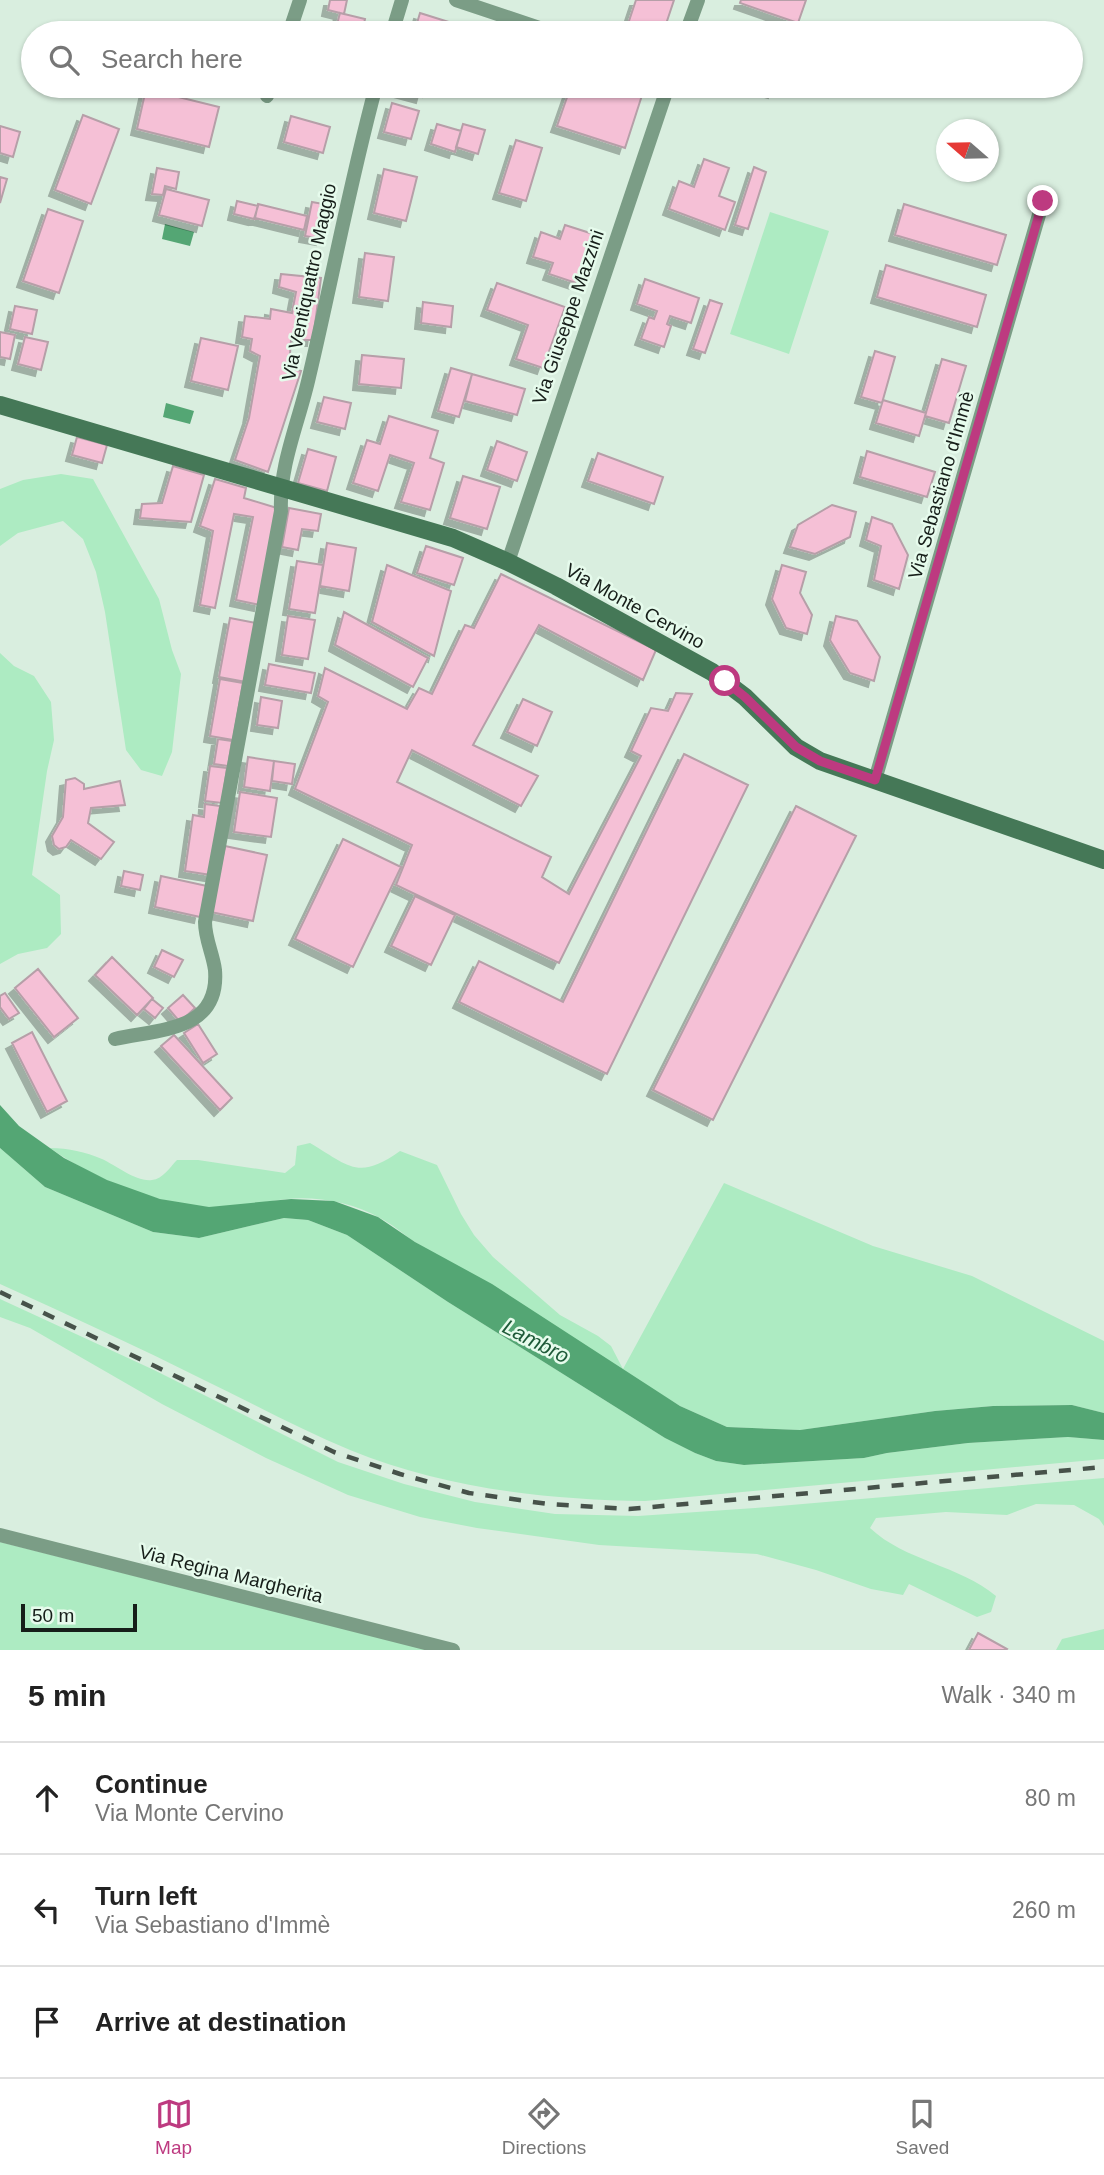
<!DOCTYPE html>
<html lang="en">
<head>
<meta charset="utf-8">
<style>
	:root { --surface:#fff; --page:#f6f6f6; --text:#222; --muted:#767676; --line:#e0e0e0; --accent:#bd3a80 }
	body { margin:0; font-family:Arial,sans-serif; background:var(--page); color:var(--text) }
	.compass { position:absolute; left:936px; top:119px; width:63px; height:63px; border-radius:50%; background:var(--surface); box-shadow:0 2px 5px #0004; rotate:290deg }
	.scale { position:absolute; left:21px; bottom:18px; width:116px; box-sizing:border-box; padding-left:7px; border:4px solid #161e19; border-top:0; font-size:19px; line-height:24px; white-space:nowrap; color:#161e19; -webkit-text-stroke:5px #e6fbec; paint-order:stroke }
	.stop { position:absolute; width:21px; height:21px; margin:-16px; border:5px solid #bd3a80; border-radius:50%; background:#fff }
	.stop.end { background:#bd3a80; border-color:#fff; box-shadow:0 2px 7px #0008 }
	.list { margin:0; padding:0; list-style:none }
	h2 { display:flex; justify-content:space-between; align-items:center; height:91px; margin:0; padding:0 28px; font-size:30px }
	h2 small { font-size:23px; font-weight:400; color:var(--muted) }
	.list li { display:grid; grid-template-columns:46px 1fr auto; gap:21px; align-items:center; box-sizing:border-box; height:112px; padding:0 28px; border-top:2px solid var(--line) }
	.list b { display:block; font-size:26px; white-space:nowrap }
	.list p { margin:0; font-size:23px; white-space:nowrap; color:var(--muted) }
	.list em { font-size:23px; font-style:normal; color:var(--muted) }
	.icon { flex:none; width:38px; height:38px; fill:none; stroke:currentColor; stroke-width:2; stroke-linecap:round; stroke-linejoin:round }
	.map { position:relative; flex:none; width:1104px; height:1650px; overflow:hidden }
	.search { position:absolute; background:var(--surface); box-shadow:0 2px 5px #0004; left:21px; right:21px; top:21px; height:77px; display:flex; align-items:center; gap:18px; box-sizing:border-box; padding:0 24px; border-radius:38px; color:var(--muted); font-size:26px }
	.sheet { height:427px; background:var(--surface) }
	nav { display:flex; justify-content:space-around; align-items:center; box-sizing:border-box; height:98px; border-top:2px solid var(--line); background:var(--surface); font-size:19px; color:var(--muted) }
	nav a { display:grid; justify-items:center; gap:4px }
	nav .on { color:var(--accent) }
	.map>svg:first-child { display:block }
	.green { fill:#adebc2 }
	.water { fill:#54a674 }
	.building { fill:#f5c0d6; stroke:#b69fa8; stroke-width:2; filter:url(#shadow) }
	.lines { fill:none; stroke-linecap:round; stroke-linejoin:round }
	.street { stroke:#7b9d86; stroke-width:14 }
	.secondary { stroke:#457857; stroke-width:18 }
	.rail { stroke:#47524a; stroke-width:4.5; stroke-dasharray:12 12; stroke-linecap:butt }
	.route { stroke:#bd3a80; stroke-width:9 }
	.labels { text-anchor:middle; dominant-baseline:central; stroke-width:5; stroke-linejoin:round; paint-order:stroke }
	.street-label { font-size:19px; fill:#161e19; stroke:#e6fbec }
	.water-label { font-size:21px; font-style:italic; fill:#1e5a38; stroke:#e6fbec }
</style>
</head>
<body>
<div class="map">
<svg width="1104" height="1650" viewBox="0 0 1104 1650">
	<defs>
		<filter id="shadow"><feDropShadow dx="-6" dy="6" stdDeviation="0" flood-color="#0004"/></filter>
	</defs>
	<rect width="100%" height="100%" fill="#d9eedf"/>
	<!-- green -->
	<path class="green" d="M770,212L829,231L789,354L730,334Z
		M61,474L93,479L159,599L172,650L181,674L172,752L162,776L141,770L126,750L105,612L96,572L83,539L63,521L18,533L0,546V489L23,480Z
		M0,653L14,666L34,676L51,702L54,740L47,771L32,875L60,895L61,934L47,948L18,954L0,964Z
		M310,1143C349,1166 358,1181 400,1151L437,1165L461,1214L474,1235L493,1257L560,1315L598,1336L611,1346L623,1369L724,1183L873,1246L972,1276L1104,1341V1413L1072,1405L993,1406L935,1411L800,1430L727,1427L680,1406L415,1242C403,1234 392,1224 380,1218C354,1203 317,1196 287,1199C261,1202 233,1209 207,1207C153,1203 94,1179 50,1148C69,1148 85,1152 102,1159C117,1166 136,1182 152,1180C163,1179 170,1167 177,1160H198L285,1173L295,1165L297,1146Z
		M0,1148L45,1187L153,1232L199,1238L284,1218L308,1220L347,1235L448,1302L665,1438L695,1453L716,1461L744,1465L864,1458L887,1453L968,1443L1068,1437L1104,1440V1459L645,1501C546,1500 443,1488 350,1450C301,1430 254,1404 206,1381C138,1347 69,1315 0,1284Z
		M0,1299L154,1370L338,1462L404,1484L475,1502L555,1514L638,1516L755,1508L1104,1478V1526L1099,1519L1074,1505L1036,1504L1007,1515L946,1512L876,1518L870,1528C905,1561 959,1565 996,1596L991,1612L977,1617L909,1584L903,1595L871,1589L816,1570L757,1554L599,1545L477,1528L420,1517L348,1495L266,1458L162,1404L30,1328L0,1317Z
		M0,1542L429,1650H0Z
		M1104,1629V1650H1056L1062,1639Z"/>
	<!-- water -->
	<path class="water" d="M165,224L194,232L190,246L162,239Z
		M166,403L194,411L190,424L163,417Z
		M0,1105L19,1126L64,1158L107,1180L160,1199L209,1207L291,1199L334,1201L378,1217L415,1242L492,1284L680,1406L727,1427L800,1430L935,1411L993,1406L1072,1405L1104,1413V1440L1068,1437L968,1443L887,1453L864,1458L744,1465L716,1461L695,1453L665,1438L448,1302L347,1235L308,1220L284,1218L199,1238L153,1232L45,1187L0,1148Z"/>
	<!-- building -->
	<path class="building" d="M330,0H347L344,14L328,10Z
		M636,0H674L663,33H638L626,30Z
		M741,0H806L798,23L740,3Z
		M340,13L365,19L362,33L335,32Z
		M420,13L471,29L470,33H414Z
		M397,86H425L422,97L396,90Z
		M571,86H645L625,148L557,126Z
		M752,86H776L774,92Z
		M146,89L219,107L209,147L137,129Z
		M392,103L419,111L411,139L384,132Z
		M83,115L119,129L91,204L55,190Z
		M291,116L330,127L323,153L284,142Z
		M437,124L461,131L455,152L431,144Z
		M463,124L485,130L478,154L456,147Z
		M0,126L20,132L13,157L0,153Z
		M516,140L542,148L526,201L499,193Z
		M704,159L729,168L719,196L735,202L725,230L669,209L679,181L694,187Z
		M754,167L766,172L748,229L735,225Z
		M157,168L179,172L176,189L165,186L163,195L152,194Z
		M384,169L417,177L406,221L374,213Z
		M0,177L7,179L0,203Z
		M166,189L209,200L202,226L159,215Z
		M237,201L258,206L254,219L234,214Z
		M312,202L329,205L322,239L305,236Z
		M258,204L307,216L304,230L255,218Z
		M904,204L1006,235L997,265L895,235Z
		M48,209L83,221L59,293L23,281Z
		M565,225L593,234L576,283L549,274L553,263L533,257L541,232L560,239Z
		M365,253L394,257L388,301L359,297Z
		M886,265L986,295L977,327L877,297Z
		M281,274L321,278L313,340H291L289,368L301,371L268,472L235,460L249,418L260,356L250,351L252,339L242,337L245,316L270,319L271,309L292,313L296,292L279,287Z
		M645,279L699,298L691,323L670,316L667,324L671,326L664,347L641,339L649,317L654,319L657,311L637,304Z
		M497,283L565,307L543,368L516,359L528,325L487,310Z
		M710,300L722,304L705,353L693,349Z
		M423,302L453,306L451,327L421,323Z
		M15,306L37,310L32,334L10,329Z
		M0,332L15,335L10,359L0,357Z
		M25,337L48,342L41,370L18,364Z
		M201,338L238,346L228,390L191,381Z
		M875,351L895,357L882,403L861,397Z
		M362,355L404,359L401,388L359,384Z
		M942,359L966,366L949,423L925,416Z
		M451,368L472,374L459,417L438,411Z
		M472,374L525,389L517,415L465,401Z
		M324,397L351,403L345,429L317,422Z
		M883,400L926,413L919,436L876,423Z
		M389,416L438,431L430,458L444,463L430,510L401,502L414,463L390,455L378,491L353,483L367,440L380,444Z
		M77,437L107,445L102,463L72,455Z
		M497,441L527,452L517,481L487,470Z
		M308,449L336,457L327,491L298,483Z
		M867,451L935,472L927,497L860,477Z
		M598,453L663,477L654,504L588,481Z
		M173,466L204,475L191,522L140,518L142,504L162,503Z
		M463,476L500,487L487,529L450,518Z
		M215,479L246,488L244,498L277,508L260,605L236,600L253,517L234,514L215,608L200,605L213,531L200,526Z
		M832,505L856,512L850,537L815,554L790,547L798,525Z
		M289,508L321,514L318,531L302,529L298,550L282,547Z
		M872,517L892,524L908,555L899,589L874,580L881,546L866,540Z
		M327,543L356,548L349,591L320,586Z
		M426,546L463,558L454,585L417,573Z
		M297,561L323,565L315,613L289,609Z
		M387,565L451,591L434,656L372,622Z
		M782,565L806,572L800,593L812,615L807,634L786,628L772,599Z
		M501,574L656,650L643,680L539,625L473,745L538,776L521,806L412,750L397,782L551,857L542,877L569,894L641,756L631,751L651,708L668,711L676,693L692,694L559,963L396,885L412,845L295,789L328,702L318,696L325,668L407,709L419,688L432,694L465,625L474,628Z
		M344,612L428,658L413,687L335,645Z
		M288,616L315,620L308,659L282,655Z
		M836,616L857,621L880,657L874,681L850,673L830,640Z
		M230,618L256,623L246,682L219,677Z
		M269,664L315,673L311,693L265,685Z
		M220,679L243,683L233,740L210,736Z
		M261,697L282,701L278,728L257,725Z
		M523,699L552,712L537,746L507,732Z
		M218,739L232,741L228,766L214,764Z
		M684,754L748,785L607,1074L459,1002L479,961L563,1002Z
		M248,757L274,761L270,791L244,787Z
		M274,761L295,764L292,784L272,781Z
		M210,766L227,768L222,803L205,801Z
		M75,778L84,784V789L120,781L125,805L91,808L88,823L114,842L101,859L71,840L66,847L59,849L54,845L52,836L63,817L66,780Z
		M240,792L277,798L271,837L234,832Z
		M205,804L220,806L211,875L185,871L193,815L204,817Z
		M796,806L856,836L713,1120L653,1090Z
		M343,839L401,867L353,967L295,939Z
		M225,846L267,855L253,921L211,912Z
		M124,871L143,875L140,890L121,886Z
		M161,876L207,886L200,917L155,907Z
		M415,896L455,915L431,965L391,946Z
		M162,950L183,960L174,977L154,967Z
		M112,957L153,998L137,1015L95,975Z
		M38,969L78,1018L54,1037L15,988Z
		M5,993L19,1013L9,1019L0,1007V996Z
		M183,995L195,1008L180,1022L168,1008Z
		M152,999L163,1008L155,1018L144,1009Z
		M198,1024L217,1054L203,1063L184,1033Z
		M32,1032L67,1101L47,1112L12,1043Z
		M174,1035L232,1098L220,1110L161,1046Z
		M978,1633L1007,1649L1006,1650H969Z"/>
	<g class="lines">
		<!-- street -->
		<path class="street" d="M456,0L554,33
			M289,33L300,0
			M392,33L402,0
			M686,33L698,0
			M267,96L270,86
			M508,562L668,86
			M875,780L1043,201
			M115,1039C158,1029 220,1032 215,970C213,954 205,939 205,922L281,511C279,465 299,422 309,377C332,280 350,182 376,86
			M0,1535L453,1650"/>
		<!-- secondary -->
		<path class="secondary" d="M0,405L453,538L508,562L556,586L712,672L745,697L796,747L820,761L1104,860"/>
		<!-- rail -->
		<path class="rail" d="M0,1292L334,1452L400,1474L469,1493L548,1504L629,1509L1104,1467"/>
	</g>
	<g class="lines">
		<!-- route -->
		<path class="route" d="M725,681L745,697L796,747L820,761L875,780L1043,201"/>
	</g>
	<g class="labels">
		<!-- street labels -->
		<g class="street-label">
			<text transform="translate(309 282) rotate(-78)">Via Ventiquattro Maggio</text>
			<text transform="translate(568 317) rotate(-71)">Via Giuseppe Mazzini</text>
			<text transform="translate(941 485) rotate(-74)">Via Sebastiano d'Immè</text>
			<text transform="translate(635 606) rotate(29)">Via Monte Cervino</text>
			<text transform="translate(231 1574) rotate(14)">Via Regina Margherita</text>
		</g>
		<!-- water labels -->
		<g class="water-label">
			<text transform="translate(536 1341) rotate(27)">Lambro</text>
		</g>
	</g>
</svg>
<svg class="compass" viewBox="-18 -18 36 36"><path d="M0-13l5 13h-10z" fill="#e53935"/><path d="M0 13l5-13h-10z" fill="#767676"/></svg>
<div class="scale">50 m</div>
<div class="stop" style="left:725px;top:681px"></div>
<div class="stop end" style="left:1043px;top:201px"></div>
<div class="search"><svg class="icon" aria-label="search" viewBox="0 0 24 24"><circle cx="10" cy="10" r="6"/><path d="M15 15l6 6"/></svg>Search here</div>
</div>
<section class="sheet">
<h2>5 min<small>Walk · 340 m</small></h2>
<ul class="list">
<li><svg class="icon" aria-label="ahead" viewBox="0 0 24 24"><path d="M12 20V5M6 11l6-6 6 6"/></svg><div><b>Continue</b><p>Via Monte Cervino</p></div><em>80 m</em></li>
<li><svg class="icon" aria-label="left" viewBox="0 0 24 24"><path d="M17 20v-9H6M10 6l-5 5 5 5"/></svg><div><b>Turn left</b><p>Via Sebastiano d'Immè</p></div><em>260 m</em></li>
<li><svg class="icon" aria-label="arrive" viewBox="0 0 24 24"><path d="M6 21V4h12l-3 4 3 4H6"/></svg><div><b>Arrive at destination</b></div></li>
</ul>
</section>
<nav>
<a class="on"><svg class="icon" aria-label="map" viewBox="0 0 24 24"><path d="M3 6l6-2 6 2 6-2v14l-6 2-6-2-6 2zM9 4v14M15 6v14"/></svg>Map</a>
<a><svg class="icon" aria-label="directions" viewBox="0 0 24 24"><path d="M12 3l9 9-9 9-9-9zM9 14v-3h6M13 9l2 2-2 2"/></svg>Directions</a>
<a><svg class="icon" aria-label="saved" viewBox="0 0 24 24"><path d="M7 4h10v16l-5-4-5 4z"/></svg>Saved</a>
</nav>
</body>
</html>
